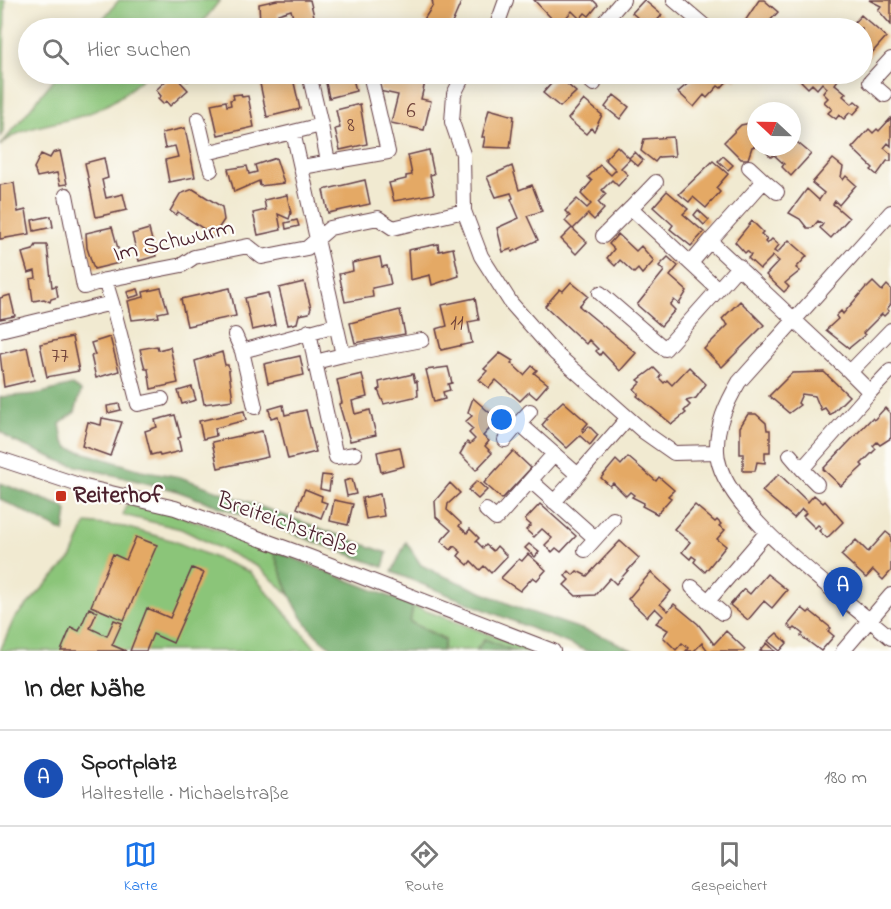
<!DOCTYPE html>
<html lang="de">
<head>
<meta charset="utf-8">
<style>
	:root { --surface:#fff; --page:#f2f2f2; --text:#222; --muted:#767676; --line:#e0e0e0; --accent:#1a73e8 }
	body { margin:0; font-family:"Indie Flower",sans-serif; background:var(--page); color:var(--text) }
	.compass { position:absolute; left:747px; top:102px; width:54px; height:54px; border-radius:50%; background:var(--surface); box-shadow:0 3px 15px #0003; rotate:292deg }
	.you { position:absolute; left:502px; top:420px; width:21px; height:21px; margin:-15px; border:4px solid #fff; border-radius:50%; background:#1a73e8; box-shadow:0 0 0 9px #1a73e833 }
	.badge { display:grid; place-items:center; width:39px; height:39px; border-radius:50%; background:var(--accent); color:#fff; font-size:20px; font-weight:700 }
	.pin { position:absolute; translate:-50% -50px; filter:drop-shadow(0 2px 3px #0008) }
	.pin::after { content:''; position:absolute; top:32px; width:21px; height:18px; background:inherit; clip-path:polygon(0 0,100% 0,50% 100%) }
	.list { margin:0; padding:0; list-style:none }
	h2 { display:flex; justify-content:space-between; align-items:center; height:78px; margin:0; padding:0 24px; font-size:26px }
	h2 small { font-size:20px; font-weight:400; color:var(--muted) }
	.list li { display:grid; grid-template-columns:39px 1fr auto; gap:18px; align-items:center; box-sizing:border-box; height:96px; padding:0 24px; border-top:2px solid var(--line) }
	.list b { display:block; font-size:22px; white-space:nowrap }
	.list p { margin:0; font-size:20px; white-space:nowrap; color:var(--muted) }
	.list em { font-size:20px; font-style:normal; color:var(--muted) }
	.icon { flex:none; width:33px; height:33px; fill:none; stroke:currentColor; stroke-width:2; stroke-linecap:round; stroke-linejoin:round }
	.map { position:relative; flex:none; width:891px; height:651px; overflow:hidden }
	.search { position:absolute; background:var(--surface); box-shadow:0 3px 15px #0003; left:18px; right:18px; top:18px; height:66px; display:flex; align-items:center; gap:15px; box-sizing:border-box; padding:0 21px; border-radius:33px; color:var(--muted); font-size:22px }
	.sheet { height:174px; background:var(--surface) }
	nav { display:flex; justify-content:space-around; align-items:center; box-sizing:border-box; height:84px; border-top:2px solid var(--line); background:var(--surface); font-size:16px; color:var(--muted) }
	nav a { display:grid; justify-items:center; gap:3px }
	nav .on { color:var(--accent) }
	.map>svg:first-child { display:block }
	.green { fill:#8bc579; stroke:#6a7252; stroke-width:1.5 }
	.forest { fill:#70aa69; stroke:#5d644a; stroke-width:1.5 }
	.building { fill:#e4a965 }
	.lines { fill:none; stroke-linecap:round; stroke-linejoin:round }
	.minor-casing { stroke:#633d44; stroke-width:16 }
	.minor { stroke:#fff; stroke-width:14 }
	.poi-dot { fill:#c8321e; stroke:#fdfcf7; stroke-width:2 }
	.labels { text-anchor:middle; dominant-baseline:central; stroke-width:4.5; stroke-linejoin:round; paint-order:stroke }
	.number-label { font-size:21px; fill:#70423a }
	.street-label { font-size:24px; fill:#4a1f2b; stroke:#fdfcf7 }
	.poi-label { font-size:24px; font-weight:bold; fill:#4a1f2b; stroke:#fdfcf7; text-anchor:start }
</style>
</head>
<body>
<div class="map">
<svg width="891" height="651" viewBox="0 0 891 651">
	<rect width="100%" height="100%" fill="#fdfcf7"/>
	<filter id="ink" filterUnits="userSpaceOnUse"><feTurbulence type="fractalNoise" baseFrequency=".0167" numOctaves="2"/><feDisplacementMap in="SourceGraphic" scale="12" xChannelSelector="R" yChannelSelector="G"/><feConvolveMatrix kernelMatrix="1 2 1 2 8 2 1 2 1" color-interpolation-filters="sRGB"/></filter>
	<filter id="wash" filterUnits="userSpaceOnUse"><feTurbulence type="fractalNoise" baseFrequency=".008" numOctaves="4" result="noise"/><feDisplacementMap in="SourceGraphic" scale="24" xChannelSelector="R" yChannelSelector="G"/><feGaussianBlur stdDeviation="1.35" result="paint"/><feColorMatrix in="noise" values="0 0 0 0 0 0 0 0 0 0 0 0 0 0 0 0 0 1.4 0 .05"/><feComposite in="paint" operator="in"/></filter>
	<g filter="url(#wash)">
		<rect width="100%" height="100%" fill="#f1ead1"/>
		<!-- green -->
		<path class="green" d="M0,0H5L3,132L0,137Z
			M119,0H220L198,28H95Z
			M58,74H147C127,94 106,109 78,117C53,125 19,126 0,146Z
			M127,504L173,513L273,550L289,594L258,567L181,529L123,515Z
			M86,523L125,527L171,540L250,572L318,651H0L14,619L72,557Z
			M413,606L534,651H514L485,639L476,650H442L445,639L410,622Z"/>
		<!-- forest -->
		<path class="forest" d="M72,385L81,391L75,412L60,424L63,441L69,448L141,470L180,477L387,553L383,567L174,490L65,463L13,441L0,431V397L38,394Z
			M0,483L64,507L67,511L64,532L0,499Z
			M406,542L421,565L437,573L521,609L605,637L634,651H587L392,572Z
			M273,550L413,606L410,622L445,640L442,651H338C301,633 286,587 273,550Z
			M485,639L514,651L476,650Z"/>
		<g id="blocks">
			<!-- building -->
			<path class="building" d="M277,0H310L315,20L310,22V25H295L291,10L278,14L282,27L265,28L263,22L260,23L259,4Z
				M432,0H462L450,28H440L423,21L433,5Z
				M534,0H593L598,5L589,16L585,13L580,19L572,11L562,22L557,18L554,21Z
				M644,0L662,15L652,26L655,28H650L632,13Z
				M759,0H764L778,12L767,24L769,28H745L743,24Z
				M869,0H891V25L878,10L881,6Z
				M861,15L886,37L862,64V28H849Z
				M238,22L241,28H224Z
				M173,74L188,90L170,106L166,101L163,104L158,99L161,96L156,90Z
				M185,74H198L200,78L187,81Z
				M258,74H292L300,109L267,117Z
				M328,74H352L356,91L329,98L325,78H329Z
				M375,74H427L421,99L431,101L424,130L391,123L398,95L379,91L381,81L374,80Z
				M699,74H740L735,80L731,77L721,88L718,86L707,98L704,95L694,107L678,92Z
				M807,74H830L838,80L835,84L846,93L843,96L852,104L855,101L861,106L853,115L850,112L844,119L839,115L836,119L828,113L832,109L824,102L828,98L823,93L827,88L822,83L817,89L812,84L808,88L801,81Z
				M558,76L576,92L560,107L543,93Z
				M241,94L242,97L248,96L254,127L218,135L211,104L226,101L227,106L231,105L230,100L234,99L233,95Z
				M614,95L629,107L620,119L605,107Z
				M584,100L602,115L594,131L591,128L586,134L568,119Z
				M360,104L367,144L340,150L335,129L340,128L336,110Z
				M489,109L514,116L510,148L483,147L485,137H482Z
				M891,118V146L888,143L884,148L891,154V161H887L877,175L871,170L873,168L852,148L869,129L873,133L877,129L879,131Z
				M756,122V146L752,147L748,159H741L724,142L741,125Z
				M185,128L195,177L169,182L165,160L178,157L175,146L165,148L162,133Z
				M673,137L675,156L659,157L655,162L641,151L644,139Z
				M792,138L811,154L791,176L782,167L784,164L774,155L771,157L764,150L767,147H792Z
				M617,146L629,158L635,152L643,160L638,166L630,159L621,168L628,175L618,186L612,180L602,190L606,194L598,202L604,209L594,220L588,214L573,229L565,221L570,216L565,211L577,199L587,208L591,204L581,194L592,181L588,177L600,165L611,175L616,170L605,159Z
				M429,150L434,174L430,175L434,194L394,201L389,183L406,179V176L412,175L408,155Z
				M60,151L67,184L60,185L57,173L37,177L34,168L41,154L50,158L53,153Z
				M723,156L733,165L728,170L718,161Z
				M104,158L108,178L102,180L106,198L123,194L127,210L96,217L85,163Z
				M276,158L284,183L260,186L259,181L234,192L228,169L247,166L249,174L257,172L255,165Z
				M833,159L843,167L841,177L843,180L846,176L856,185L839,205L835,201L833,204L849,218L831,238L820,228L823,224L818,221L812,228H807L800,219L789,213L807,189L819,200L824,193L812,183Z
				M713,161L728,174L716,188L720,192L706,208L693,197L689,202L679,194Z
				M512,166L519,190L532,185L542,211L527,216L538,240L512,252L511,249L503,252L497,228L519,218L511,199L513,198L511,193L496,197L487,177Z
				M365,180L370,204L328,213L323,190Z
				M14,183L18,212L26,210L30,234L0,239V185Z
				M193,189L222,207L224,220L212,238L206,234L207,231L178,212L176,215L170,211L180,194Z
				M667,191L688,209L683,214L704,232L691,246L670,229L673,225L653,207Z
				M287,195L291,213L289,219L278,214L281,230L258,235L253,213L266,210L264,200Z
				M698,210L709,220L704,225L694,215Z
				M51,216L53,227L34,231L32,220Z
				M297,220L299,226L286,229L285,223Z
				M752,221L763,232L761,234L767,239L765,242L767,244L772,239L779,245L774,251L777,253L789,240L807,256L796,268L800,271L785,283L789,287L784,292L766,275L779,261L773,256L760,269L748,258L751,255L747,251L745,253L735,242Z
				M112,227L119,252L117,253L119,263L94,269L87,248L86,233Z
				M572,228L587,242L576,254L561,239Z
				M149,229L156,256L139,261L132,234Z
				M618,234L636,251L641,246L654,261L642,274L638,269L634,273L620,260L615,266L607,258L614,249L609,244Z
				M438,244L439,251L453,248L459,276L432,285L430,275L410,280L408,250Z
				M36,245H47L52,287L56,286L58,297L51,299L50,302L44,299L33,301L30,279L36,278L35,271L28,273L22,253L33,250Z
				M380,257L382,267L387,266L391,284L372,288L373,297L345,302L339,274L353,271L352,263Z
				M668,257L678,266L670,276L687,291L679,304L674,300L670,305L675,310L661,326L637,305L664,271L659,266Z
				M304,282L311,308L309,313L299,315L297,323L288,325L279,288Z
				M571,282L588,296L579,306L636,353L620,371L602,352L600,355L596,351L598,349L589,340L586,344L545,306L560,289L563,291Z
				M873,282L882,291L887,285L891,289V304L887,309L889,311L884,316L882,314L863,333L865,335L849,348L826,330L838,319L836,316L841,311L843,314L866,287L867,288Z
				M161,288L168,311L158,313L159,317L132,320L128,301L144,297L143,292Z
				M230,288L236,316L187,326L181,299Z
				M138,289L140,295L129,298L127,292Z
				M268,293L275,325L252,330L245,298Z
				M10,295L15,316L0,319V298Z
				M475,298L479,320L468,322L472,343L441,350L436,329L447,326L442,305Z
				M740,301L764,325L722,367L704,349L728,325L722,319Z
				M400,310L405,334L355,343L350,323Z
				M72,337L79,371L47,377L40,344Z
				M110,337L119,371L96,378L91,356L95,355L91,343Z
				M157,346L158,350L170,347L178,383L151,389L148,369H145L140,349Z
				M27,347L34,380L4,387L0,354Z
				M222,352L225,365H228L233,400L204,404L195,361Z
				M500,353L513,361L511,363L524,375L532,366L537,370L534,373L548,384L536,398L529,392L520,401L496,380L489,388L479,380L487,371L484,369Z
				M300,356L304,375L268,383L264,364Z
				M448,367L452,383L448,384L450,390L443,392L445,399L434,402L426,370Z
				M689,367L706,384L696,398L686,401L690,405L684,411L686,413L672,424L637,396L639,394L634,389L641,382L638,380L654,368L661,375L659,378L664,383L667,380L672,385Z
				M824,372L849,396L830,415L825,408L821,410L815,396L802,394L798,403L800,405L789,413L769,396L792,373Z
				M362,374L367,397L352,401L355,414L370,410L376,435L350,441L339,404L342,403L337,380Z
				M413,374L415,382L417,381L418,396L384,404L378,390L380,389L379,382Z
				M192,387L196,400L182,404L178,391Z
				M473,398L498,420L483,436L489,441L485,446L492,453L476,470L460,454L467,442L470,444L475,439L469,433L473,429L465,422L472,416L468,412Z
				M563,401L588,423L582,430L583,432L589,426L598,435L590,445L580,436L567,448L542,425L547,419L545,418Z
				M119,404L121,410L108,413L107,406Z
				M283,405L285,415L306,410L316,452L288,459L278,416L271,418L269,409Z
				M885,408L891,414V438L880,445L877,442L873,446L876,449L861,464L863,466L841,486L823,469L872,418L874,420Z
				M244,411L246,420L215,428L216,436L203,439L199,421Z
				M748,414H756L766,423L767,430H770V452H765V463L757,462L755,471H743V454H740V427Z
				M175,415L181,437L178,438L181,451L160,456L159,453L151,455L145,431L157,427L155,420Z
				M102,418L122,422L110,456L82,446L88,422L101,425Z
				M262,431L268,457L218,468L212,442Z
				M400,447L404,466L381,472L377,452Z
				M513,451L531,468L502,499L484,483Z
				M628,457L656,481L659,477L674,490L668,496L671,498L657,514L642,506L644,503L632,497L634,495L630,492L626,496L613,483L610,486L601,478L616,460L621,465Z
				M779,474L808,502L814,495L823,503L825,501L843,522L827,538L819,531L822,528L818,525L815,528L803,516L806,513L802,509L794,518L762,491Z
				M322,475L331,476L329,491L320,489Z
				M352,479L356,494L347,496L344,481Z
				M477,481L487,490L478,499L468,490Z
				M450,483L460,493L448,504L447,510L461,523L459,526L467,533L470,529L479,538L476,541L483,548L486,545L493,551L497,546L507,556L491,573L484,566L480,570L471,561L468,565L458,556L461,552L454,546L451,550L441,541L451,530L436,517L435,501Z
				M305,489L322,496L321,501L327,503L321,518L297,508Z
				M380,494L384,516L366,519L362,498Z
				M334,500L353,504L348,525L330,521Z
				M540,504L576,536L561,552L556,548L552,552L545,545L552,538L542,529L534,537L526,530L531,525L525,520Z
				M695,505L715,522L717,520L721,524L719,526L725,530L717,539L726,546L705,572L694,562L696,559L692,556L690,559L682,552L690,542L674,529Z
				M886,532L891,536V571L883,580L873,570L866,578L841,555L856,540L868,552Z
				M136,537L157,545L124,620L91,606L113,554L126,560Z
				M620,541L639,558L616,584L610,578L595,595L576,596L564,585L569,580L565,576L569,571L573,575L577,571L587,576Z
				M529,544L539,552L535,557L525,548Z
				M528,554L546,570L537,580L533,577L520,591L501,578L519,559L522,561Z
				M192,568L204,573L173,643L153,634L146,651H130L147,608L170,618Z
				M651,572L671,591L660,604L668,611L674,604L698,624L714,644L726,631L745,649L743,651H708L702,643L694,651H686L688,648L682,643L676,650L663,637L668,630L656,623L663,616L655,608L647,617L628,599Z
				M767,574L787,590L772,608L764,601L748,620L730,605L744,589L750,594Z
				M89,608L97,612L90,628L107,636L114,620L122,623L112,645L126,651H61L71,627L79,631Z
				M802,608L808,613L810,611L831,628L828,631L834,636L821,651L801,636L803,634L795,628L793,630L788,625Z
				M777,633L787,643L780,651L768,641Z
				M767,643L775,651H760Z"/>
		</g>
	</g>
	<g filter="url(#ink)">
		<use href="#blocks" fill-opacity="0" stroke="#633d44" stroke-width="1.5"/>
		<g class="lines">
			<defs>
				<path id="minor" d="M674,0L707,28
					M496,28L506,0
					M599,28L623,0
					M309,74L321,125L293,132L343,355L315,362L336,457L355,454
					M464,74L454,94L452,122L463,154L464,211L481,256L511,303L555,353L644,432L674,453L716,452
					M582,74L594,84
					M885,95L870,82L891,59
					M198,119L206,153L293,132
					M321,125L328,162
					M206,153L211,170
					M302,167L388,152L370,74
					M749,167L764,181L710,241L850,372
					M764,181L777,192
					M656,182L631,208L718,289
					M66,195L84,287L105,280L182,265L194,257L248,246L262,257L307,248L330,228L378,218L393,228L464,211
					M891,212L739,382C726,404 716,426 717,451C718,510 847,599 891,638
					M603,236L631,208
					M691,263L710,241
					M600,293L665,349L739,266
					M112,303L138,404L162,399
					M0,330L112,303L105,280
					M309,331L315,362
					M235,335L242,351
					M343,355L422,340
					M870,392L890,371
					M255,407L242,351L336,325
					M519,423L530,411
					M505,440L519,423L578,475L627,419
					M790,455L802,469
					M0,459L85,487L175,508L310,557L553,651
					M531,481L595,538
					M817,484L802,469L870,392L850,372L891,330
					M554,502L578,475
					M486,510L496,519L554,454
					M585,550L613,519
					M692,587L708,601L767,532
					M708,601L722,613
					M843,651L891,595"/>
			</defs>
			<!-- minor casing -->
			<use href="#minor" class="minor-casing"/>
			<!-- minor -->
			<use href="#minor" class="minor"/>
		</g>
	</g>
	<!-- markers -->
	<rect class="poi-dot" x="55" y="490" width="12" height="12" rx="3"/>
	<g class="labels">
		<!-- number labels -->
		<g class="number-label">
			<text x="411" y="112">6</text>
			<text x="351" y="126">8</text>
			<text x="457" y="324">11</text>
			<text x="60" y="357">77</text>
		</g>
		<!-- street labels -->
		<g class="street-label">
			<text transform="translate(174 242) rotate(-13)">Im Schwurm</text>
			<text transform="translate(287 525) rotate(20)">Breiteichstraße</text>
		</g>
		<!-- poi labels -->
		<g class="poi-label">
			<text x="73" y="496">Reiterhof</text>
		</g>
	</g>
</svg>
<svg class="compass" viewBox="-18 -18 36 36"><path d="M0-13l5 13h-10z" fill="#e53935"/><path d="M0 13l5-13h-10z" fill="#767676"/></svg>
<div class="you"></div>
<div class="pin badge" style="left:843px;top:617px;background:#1a4fb4">A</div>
<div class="search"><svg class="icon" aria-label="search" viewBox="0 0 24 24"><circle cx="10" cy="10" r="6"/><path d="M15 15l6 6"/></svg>Hier suchen</div>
</div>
<section class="sheet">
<h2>In der Nähe<small></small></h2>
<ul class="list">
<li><span class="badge" style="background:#1a4fb4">A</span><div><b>Sportplatz</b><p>Haltestelle · Michaelstraße</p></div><em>180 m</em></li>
</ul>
</section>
<nav>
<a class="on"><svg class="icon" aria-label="map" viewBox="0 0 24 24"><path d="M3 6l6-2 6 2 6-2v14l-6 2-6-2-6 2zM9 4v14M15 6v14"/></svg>Karte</a>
<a><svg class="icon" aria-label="directions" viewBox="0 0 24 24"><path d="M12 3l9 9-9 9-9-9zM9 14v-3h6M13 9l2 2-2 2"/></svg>Route</a>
<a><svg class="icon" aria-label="saved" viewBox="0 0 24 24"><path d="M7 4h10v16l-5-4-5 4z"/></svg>Gespeichert</a>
</nav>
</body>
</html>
